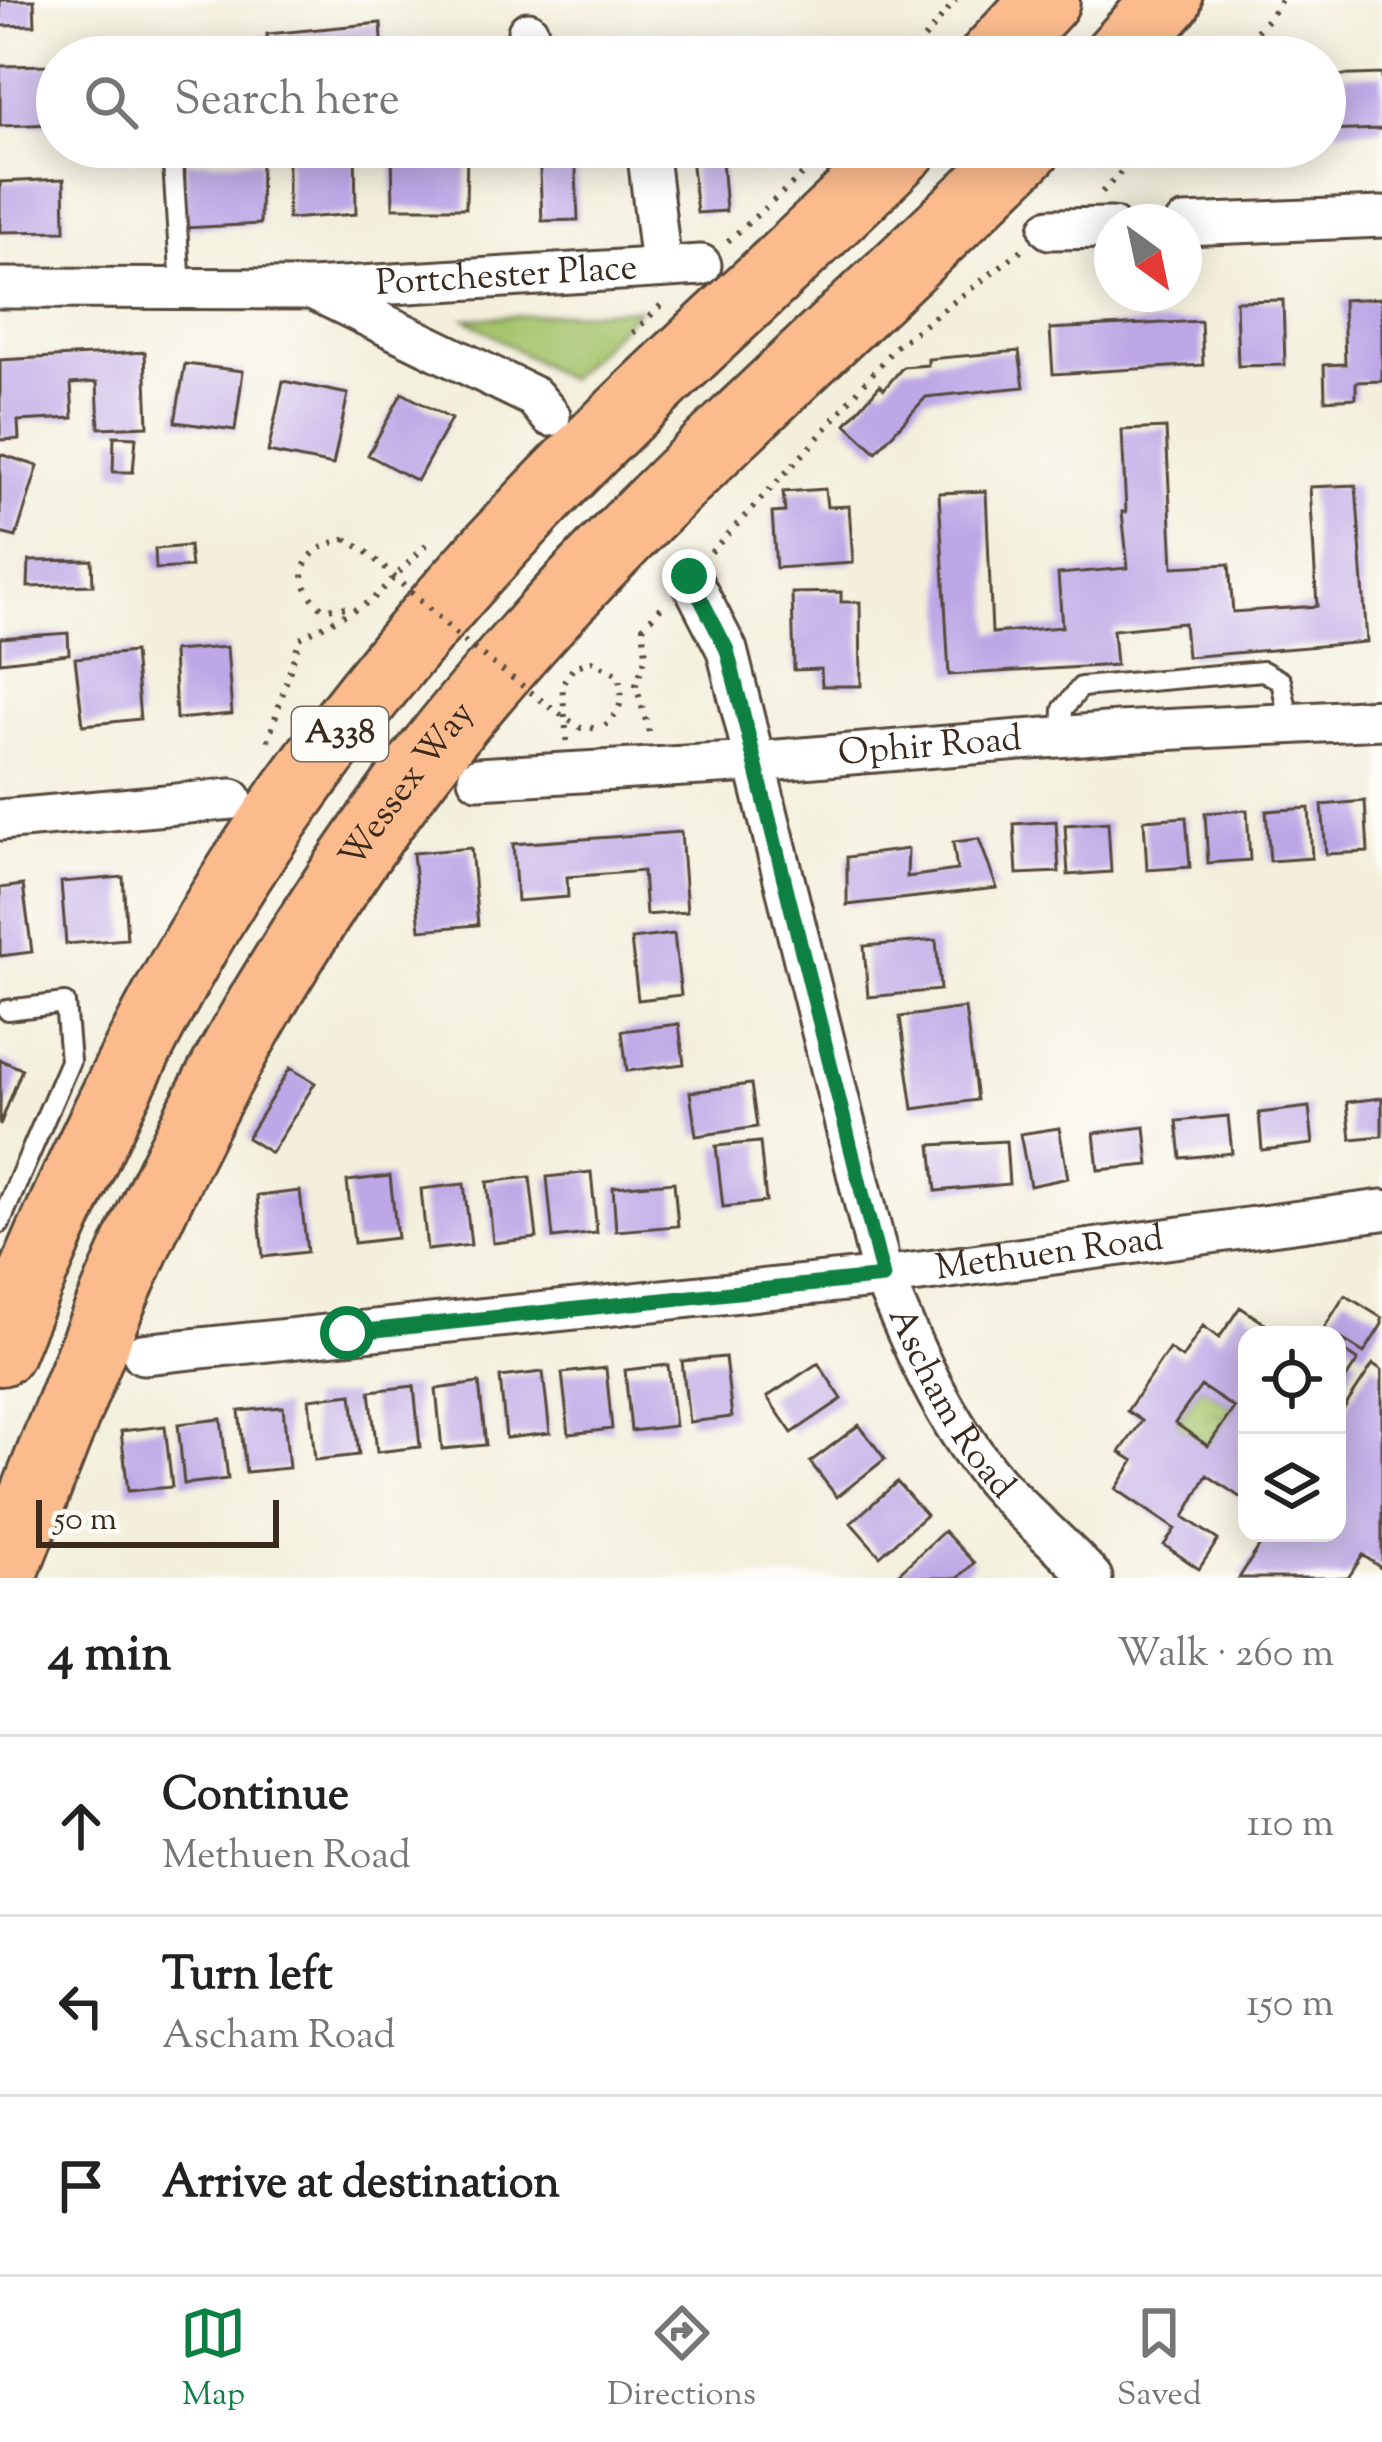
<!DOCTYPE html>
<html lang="en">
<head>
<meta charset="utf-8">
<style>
	:root { --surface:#fff; --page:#f2f2f2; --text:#222; --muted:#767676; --line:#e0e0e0; --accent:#0b8043 }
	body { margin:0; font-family:"Sorts Mill Goudy",serif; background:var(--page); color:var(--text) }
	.controls { position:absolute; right:36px; bottom:36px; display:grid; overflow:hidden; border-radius:24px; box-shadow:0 6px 30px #0003 }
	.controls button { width:108px; height:108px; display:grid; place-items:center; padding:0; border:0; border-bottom:3px solid var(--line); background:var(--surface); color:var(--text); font:60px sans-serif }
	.compass { position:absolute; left:1094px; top:204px; width:108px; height:108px; border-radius:50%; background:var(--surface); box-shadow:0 6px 30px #0003; rotate:147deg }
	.scale { position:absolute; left:36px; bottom:30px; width:243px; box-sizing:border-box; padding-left:12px; border:6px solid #3b2a1e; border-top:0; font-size:33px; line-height:42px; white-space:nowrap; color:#3b2a1e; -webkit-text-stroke:9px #fdfcf7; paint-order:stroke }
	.stop { position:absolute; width:36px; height:36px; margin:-27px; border:9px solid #0b8043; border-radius:50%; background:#fff }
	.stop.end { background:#0b8043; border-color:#fff; box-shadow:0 3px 12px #0008 }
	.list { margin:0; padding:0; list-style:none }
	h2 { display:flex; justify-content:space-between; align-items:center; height:156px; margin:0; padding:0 48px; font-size:51px }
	h2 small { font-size:39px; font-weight:400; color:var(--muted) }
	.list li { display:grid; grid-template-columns:78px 1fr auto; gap:36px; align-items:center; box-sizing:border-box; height:180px; padding:0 48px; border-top:3px solid var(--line) }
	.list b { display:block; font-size:45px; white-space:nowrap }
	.list p { margin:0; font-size:39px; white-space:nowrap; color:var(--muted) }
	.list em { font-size:39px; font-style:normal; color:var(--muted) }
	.icon { flex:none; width:66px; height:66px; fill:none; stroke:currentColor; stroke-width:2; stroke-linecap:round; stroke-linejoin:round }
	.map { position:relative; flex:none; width:1382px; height:1578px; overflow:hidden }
	.search { position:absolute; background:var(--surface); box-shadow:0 6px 30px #0003; left:36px; right:36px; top:36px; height:132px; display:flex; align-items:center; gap:30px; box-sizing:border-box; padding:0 42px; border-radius:66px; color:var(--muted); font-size:45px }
	.sheet { height:696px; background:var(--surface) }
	nav { display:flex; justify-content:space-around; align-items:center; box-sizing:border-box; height:168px; border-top:3px solid var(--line); background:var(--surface); font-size:33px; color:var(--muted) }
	nav a { display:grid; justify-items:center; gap:6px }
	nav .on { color:var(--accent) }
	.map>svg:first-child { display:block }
	.green { fill:#a5c46c; stroke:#707745; stroke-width:3 }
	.park { fill:url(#park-crowns); stroke:#707745; stroke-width:3 }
	.building { fill:#bda7e6; fill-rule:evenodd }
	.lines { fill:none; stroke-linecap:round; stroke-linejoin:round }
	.lane-casing { stroke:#57483a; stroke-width:24 }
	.street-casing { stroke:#57483a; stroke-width:45 }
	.highway-casing { stroke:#57483a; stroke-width:72 }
	.path { stroke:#57483a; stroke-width:6; stroke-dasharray:3 9; stroke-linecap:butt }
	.lane { stroke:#fff; stroke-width:18 }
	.street { stroke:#fff; stroke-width:39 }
	.highway { stroke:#fbbb8d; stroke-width:66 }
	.path-bridge { stroke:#57483a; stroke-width:6; stroke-dasharray:3 9; stroke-linecap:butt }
	.route { stroke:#0b8043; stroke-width:15 }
	.labels { text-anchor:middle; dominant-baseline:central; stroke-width:10; stroke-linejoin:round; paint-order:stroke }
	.shield { fill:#fdfcf7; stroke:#75695f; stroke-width:3 }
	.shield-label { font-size:33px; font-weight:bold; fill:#3b2a1e }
	.street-label { font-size:36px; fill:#3b2a1e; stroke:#fdfcf7 }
</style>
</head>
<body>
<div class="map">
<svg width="1382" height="1578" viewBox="0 0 1382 1578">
	<defs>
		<pattern id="park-crowns" width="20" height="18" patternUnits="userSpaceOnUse" patternTransform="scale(3)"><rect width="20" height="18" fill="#a5c46c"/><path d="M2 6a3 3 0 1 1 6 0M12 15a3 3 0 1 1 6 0" fill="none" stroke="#889f58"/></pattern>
	</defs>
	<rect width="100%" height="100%" fill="#fdfcf7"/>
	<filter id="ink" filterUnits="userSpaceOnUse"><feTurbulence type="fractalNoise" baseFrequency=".00833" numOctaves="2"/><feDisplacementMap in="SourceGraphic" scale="24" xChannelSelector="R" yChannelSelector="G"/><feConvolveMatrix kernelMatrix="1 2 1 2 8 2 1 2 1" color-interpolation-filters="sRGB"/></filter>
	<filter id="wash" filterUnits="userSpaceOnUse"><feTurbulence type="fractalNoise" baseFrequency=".004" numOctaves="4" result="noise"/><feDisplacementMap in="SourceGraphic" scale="48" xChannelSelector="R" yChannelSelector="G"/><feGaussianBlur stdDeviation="2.7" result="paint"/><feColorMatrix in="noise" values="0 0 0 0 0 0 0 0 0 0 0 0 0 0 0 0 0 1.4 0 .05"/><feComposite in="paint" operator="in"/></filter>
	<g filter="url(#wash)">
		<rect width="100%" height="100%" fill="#f3efdc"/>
		<!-- green -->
		<path class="green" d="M639,309L567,380L466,319Z"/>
		<!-- park -->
		<path class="park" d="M1201,1386L1234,1408L1208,1446L1175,1424Z"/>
		<g id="blocks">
			<!-- building -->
			<path class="building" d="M0,0H34L35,25L0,26Z
				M381,23L383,57H268L267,34Z
				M223,42L224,57H182V44Z
				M712,45L713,57H583V53Z
				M57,65V124L0,126V66Z
				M1382,74V129L1325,131V76Z
				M288,147H355L356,214L288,219Z
				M392,147H467L466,208H393Z
				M539,147H575L578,220L542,221Z
				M690,147H721L726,211L697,213Z
				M261,160L260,224L184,228L185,162Z
				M64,179L65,231L0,232V182Z
				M1382,298V381L1356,382V398L1325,400L1324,365L1345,364L1343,300Z
				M1283,300L1285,365L1238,366L1236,301Z
				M1201,321L1203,365L1053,374L1050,329Z
				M1019,351L1024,387L926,397L876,452L846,424L880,385L884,389L903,367L928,365V359Z
				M145,352L148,426L99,428L97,382L71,384L73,418L18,421L19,439L0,440V360Z
				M185,364L243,371L235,430L175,422Z
				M283,381L348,394L333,465L268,452Z
				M402,393L451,419L417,481L368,455Z
				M1166,428L1173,567L1229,564L1233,612L1317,606L1310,487L1356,485L1367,642L1187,657L1184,623L1113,630L1116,665L949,675L939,493L986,491L992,633L1062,627L1058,574L1128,568L1122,512H1126L1122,430Z
				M114,436L136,437L133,472H113Z
				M0,454L38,466L16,537L0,533Z
				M825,489L827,507L849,506L853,563L776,568L772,513L785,512L783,492Z
				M189,546L191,567L156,569L155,549Z
				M92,560L93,585L28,587L29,561Z
				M841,592V602H860L861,686H822L821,669L794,670L792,593Z
				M68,633L69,654L0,662V638Z
				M227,647L232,714L176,719L173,651Z
				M134,652L140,719L83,725L75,658Z
				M1365,801L1368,852L1326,854L1322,805Z
				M1309,808L1312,858L1270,861L1266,811Z
				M1247,810L1250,860L1208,863L1205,813Z
				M1186,817L1190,867L1147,870L1144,820Z
				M1056,821L1059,872L1017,874L1014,824Z
				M1108,822L1111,872L1068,875L1065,825Z
				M681,832L687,912L646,915L643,871L567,877L568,897L517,901L513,844Z
				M979,839L997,888L847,905V857L908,849L907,877L957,870L953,842Z
				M471,848L478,925L420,930L413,853Z
				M123,877L127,939L66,944L61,882Z
				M23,885L32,952L0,956V888Z
				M674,934L681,995L638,1000L631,939Z
				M936,940L940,990L868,997L864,946Z
				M965,1008L977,1100L913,1109L900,1017Z
				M679,1024L684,1064L627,1071L622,1031Z
				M0,1060L22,1069L0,1125Z
				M290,1068L315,1083L271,1153L247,1138Z
				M751,1084L757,1127L696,1136L690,1092Z
				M1382,1098V1136L1351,1139L1347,1102Z
				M1309,1107L1313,1144L1262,1150L1259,1113Z
				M1228,1116L1232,1153L1181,1158L1177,1121Z
				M1145,1127L1149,1165L1098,1170L1094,1133Z
				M1059,1128L1068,1178L1030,1186L1020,1134Z
				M1006,1141L1009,1184L936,1191L931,1145Z
				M760,1142L766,1202L723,1207L716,1146Z
				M591,1172L597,1233L553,1238L547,1177Z
				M390,1176L397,1238L354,1243L347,1181Z
				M530,1177L537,1238L493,1243L487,1182Z
				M674,1182L678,1226L616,1231L613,1187Z
				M464,1184L471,1245L427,1250L421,1189Z
				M300,1191L307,1252L263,1257L257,1196Z
				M1345,1295L1382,1318V1324L1364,1353L1324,1328Z
				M1240,1307L1282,1335H1247V1502L1207,1475L1184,1517L1218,1540L1199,1569L1164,1545L1175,1529L1116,1489L1134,1461L1120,1452L1142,1421L1127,1411L1169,1349L1182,1358L1203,1326L1219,1338ZM1201,1386L1234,1408L1208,1446L1175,1423Z
				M1337,1346L1358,1360L1337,1392Z
				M725,1357L732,1417L689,1422L682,1361Z
				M818,1363L842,1399L792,1433L767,1397Z
				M1373,1364L1382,1370V1569L1363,1555L1348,1578H1239L1268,1533H1337V1419Z
				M668,1365L675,1426L631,1431L625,1370Z
				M606,1368L612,1429L569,1434L562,1373Z
				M543,1372L550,1433L506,1438L500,1377Z
				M479,1383L486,1445L442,1449L436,1389Z
				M414,1386L420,1447L377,1452L370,1391Z
				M352,1394L359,1455L315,1460L309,1399Z
				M283,1407L289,1468L246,1472L239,1411Z
				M221,1419L228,1479L184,1484L178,1424Z
				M859,1425L885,1459L837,1497L810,1462Z
				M165,1426L172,1487L128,1491L121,1431Z
				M897,1482L926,1515L880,1556L851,1523Z
				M944,1531L974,1563L958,1578H904L899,1573Z"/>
		</g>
	</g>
	<g filter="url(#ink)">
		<use href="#blocks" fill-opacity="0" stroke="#57483a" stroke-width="3"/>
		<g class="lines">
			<defs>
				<path id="lane" d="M172,147L181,288
					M1062,736L1063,709L1081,687L1263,671L1281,681L1290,724
					M0,1223L70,1061L65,1003L7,1010"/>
				<g id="street">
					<path d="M528,32L532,57"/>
					<path d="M647,147L661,266"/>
					<path d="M1184,225L1382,217"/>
					<path d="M1050,229L1112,228"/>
					<path id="s1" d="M0,288L311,289L701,265"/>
					<path d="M316,291L534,397L550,416"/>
					<path id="s2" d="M689,576L727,650L883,1277C913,1348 944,1420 994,1480C1024,1515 1061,1543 1092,1578"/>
					<path id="s3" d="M478,778L754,762L1118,732L1382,719"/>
					<path d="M0,820L232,799"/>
					<path id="s4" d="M143,1354L883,1277L1382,1210"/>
				</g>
				<g id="highway">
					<path d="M993,57L1046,0"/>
					<path d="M1116,57L1168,0"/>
					<path d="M0,1352C58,1212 120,1075 196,943C288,785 408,638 533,506C652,381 783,268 905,147"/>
					<path id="s5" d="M2,1578C52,1452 99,1323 157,1201C228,1050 314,908 414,775C591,542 821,352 1028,147"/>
				</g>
			</defs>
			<!-- lane casing -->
			<use href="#lane" class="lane-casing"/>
			<!-- street casing -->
			<use href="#street" class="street-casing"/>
			<!-- highway casing -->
			<use href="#highway" class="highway-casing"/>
			<!-- path -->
			<path class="path" d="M909,57L956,0
				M1232,57L1269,18L1281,0
				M1102,192L1145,147
				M728,241L803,174
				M633,333L662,304
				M346,539C303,548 287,577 323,609L351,607
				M711,552L810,447L895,347L1023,249
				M649,732L636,685L646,656L643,627L666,602
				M268,741L300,638L371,601L427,544
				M567,741L562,684L574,667L592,661L618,675C625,699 622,711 602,728"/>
			<!-- lane -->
			<use href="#lane" class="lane"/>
			<!-- street -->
			<use href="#street" class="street"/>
			<!-- highway -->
			<use href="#highway" class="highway"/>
			<!-- path-bridge -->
			<path class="path-bridge" d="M346,539L367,552L465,642L558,713L581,728H602"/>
		</g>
	</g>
	<g class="lines" filter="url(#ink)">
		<!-- route -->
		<path class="route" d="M347,1333L883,1277L727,650L689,576"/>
	</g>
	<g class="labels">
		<!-- shield labels -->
		<rect class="shield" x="292" y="707" width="96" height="54" rx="9"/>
		<g class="shield-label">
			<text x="340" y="734">A338</text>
		</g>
		<!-- street labels -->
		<g class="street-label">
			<text stroke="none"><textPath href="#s1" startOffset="507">Portchester Place</textPath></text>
			<text stroke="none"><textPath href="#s3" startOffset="453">Ophir Road</textPath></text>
			<text stroke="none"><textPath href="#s5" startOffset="894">Wessex Way</textPath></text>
			<text stroke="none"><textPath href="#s4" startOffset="912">Methuen Road</textPath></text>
			<text stroke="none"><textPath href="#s2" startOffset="873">Ascham Road</textPath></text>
		</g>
	</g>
</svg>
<div class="controls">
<button><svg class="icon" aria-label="locate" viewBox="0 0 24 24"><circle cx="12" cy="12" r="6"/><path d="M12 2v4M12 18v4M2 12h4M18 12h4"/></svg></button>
<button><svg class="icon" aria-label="layers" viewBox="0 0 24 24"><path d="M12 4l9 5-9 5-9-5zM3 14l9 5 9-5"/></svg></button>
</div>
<svg class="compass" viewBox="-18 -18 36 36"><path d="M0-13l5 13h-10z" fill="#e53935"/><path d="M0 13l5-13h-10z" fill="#767676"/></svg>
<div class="scale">50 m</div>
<div class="stop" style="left:347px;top:1333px"></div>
<div class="stop end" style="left:689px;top:576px"></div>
<div class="search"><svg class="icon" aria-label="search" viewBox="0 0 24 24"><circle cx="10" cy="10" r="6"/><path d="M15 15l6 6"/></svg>Search here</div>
</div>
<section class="sheet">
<h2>4 min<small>Walk · 260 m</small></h2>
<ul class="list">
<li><svg class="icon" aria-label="ahead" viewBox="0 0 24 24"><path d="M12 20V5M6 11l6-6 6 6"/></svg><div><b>Continue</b><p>Methuen Road</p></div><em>110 m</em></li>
<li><svg class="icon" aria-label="left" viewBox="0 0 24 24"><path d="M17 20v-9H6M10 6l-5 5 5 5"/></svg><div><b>Turn left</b><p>Ascham Road</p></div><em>150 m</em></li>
<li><svg class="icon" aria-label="arrive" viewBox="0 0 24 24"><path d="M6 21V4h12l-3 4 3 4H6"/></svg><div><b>Arrive at destination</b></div></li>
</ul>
</section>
<nav>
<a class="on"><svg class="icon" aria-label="map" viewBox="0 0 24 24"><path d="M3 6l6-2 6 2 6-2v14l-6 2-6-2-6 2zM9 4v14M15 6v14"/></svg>Map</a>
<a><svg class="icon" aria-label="directions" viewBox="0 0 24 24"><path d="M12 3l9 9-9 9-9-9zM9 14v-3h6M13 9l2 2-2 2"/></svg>Directions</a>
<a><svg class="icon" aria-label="saved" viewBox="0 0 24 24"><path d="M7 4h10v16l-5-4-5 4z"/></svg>Saved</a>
</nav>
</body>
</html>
